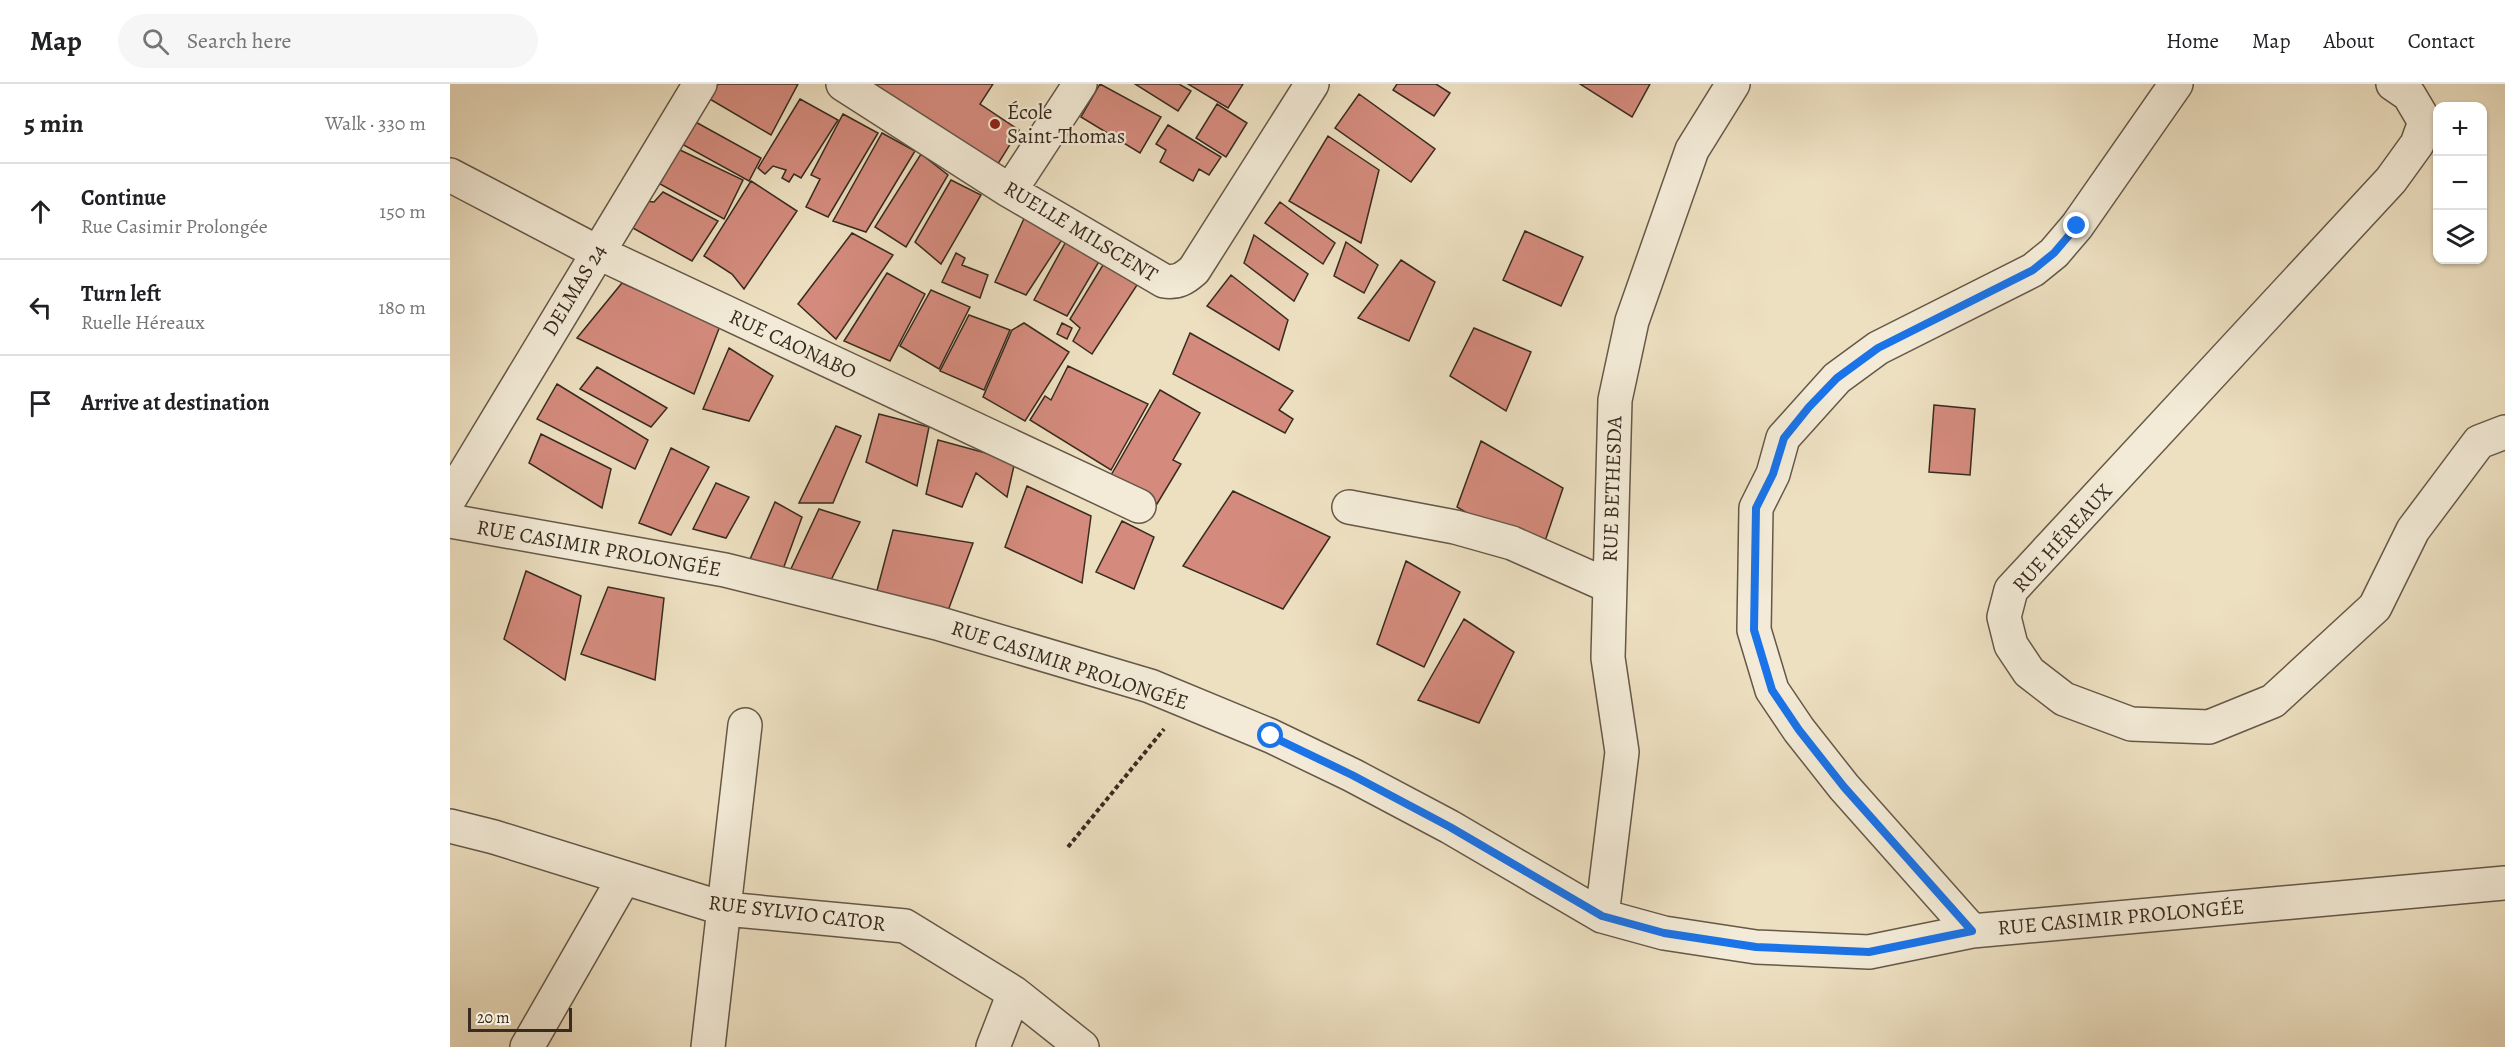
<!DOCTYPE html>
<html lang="en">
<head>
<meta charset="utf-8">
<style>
	:root { --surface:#fff; --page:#f6f6f6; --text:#202124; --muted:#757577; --line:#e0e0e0 }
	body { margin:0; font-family:Alegreya,serif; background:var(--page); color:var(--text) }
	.controls { position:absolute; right:18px; top:18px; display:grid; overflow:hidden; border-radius:12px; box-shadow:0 2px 4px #0004 }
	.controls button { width:54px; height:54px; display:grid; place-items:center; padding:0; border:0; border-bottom:2px solid var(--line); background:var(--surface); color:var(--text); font:30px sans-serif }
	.scale { position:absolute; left:18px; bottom:15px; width:104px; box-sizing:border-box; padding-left:6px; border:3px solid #382b1f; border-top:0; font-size:16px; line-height:21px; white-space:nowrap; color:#382b1f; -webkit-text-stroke:4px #f3ebd7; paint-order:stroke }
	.stop { position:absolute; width:18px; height:18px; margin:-14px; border:4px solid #1a73e8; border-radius:50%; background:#fff }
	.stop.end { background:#1a73e8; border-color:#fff; box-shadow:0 2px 6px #0008 }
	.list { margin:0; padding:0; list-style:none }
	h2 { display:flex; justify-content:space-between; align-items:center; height:78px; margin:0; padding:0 24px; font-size:26px }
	h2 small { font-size:20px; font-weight:400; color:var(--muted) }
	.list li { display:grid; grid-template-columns:39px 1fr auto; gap:18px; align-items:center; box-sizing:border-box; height:96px; padding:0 24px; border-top:2px solid var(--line) }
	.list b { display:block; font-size:22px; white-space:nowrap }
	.list p { margin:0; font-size:20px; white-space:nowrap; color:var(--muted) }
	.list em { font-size:20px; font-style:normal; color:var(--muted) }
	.icon { flex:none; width:33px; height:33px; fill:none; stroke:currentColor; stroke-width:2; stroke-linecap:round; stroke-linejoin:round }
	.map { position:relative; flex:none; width:2055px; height:963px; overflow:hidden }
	header { display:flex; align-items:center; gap:36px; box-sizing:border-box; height:84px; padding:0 30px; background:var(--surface); border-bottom:2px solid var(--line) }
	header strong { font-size:28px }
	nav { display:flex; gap:33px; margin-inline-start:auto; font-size:21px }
	.search { width:420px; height:54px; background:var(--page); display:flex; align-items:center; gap:15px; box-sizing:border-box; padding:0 21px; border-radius:33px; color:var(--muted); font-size:22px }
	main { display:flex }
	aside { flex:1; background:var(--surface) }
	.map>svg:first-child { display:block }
	.building { fill:#d48b7d; stroke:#382b1f; stroke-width:1.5 }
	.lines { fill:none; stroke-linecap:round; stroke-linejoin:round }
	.minor-casing { stroke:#655848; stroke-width:36 }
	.path { stroke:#382b1f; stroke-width:4; stroke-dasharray:4.5 3; stroke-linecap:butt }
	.minor { stroke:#f3ebd7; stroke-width:33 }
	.route { stroke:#1a73e8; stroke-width:8 }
	.poi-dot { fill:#8f2418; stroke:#f3ebd7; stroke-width:2 }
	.labels { text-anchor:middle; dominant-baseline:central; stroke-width:4.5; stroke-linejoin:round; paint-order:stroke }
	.poi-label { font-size:21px; fill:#382b1f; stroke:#f3ebd7; text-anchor:start }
	.street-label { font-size:21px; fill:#382b1f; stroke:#f3ebd7 }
</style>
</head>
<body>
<header>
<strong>Map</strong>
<div class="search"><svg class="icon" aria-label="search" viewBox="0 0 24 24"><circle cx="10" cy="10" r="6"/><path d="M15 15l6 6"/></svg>Search here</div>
<nav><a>Home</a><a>Map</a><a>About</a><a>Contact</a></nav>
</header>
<main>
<aside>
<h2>5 min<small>Walk · 330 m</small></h2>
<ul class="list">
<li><svg class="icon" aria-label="ahead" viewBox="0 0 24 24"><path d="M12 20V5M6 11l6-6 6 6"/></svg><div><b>Continue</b><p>Rue Casimir Prolongée</p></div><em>150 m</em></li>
<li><svg class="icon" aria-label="left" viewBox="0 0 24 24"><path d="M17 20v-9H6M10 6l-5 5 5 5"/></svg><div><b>Turn left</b><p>Ruelle Héreaux</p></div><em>180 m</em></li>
<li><svg class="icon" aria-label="arrive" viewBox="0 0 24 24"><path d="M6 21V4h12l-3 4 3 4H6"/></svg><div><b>Arrive at destination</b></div></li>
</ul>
</aside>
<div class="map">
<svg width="2055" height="963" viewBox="0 0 2055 963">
	<rect width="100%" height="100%" fill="#ede0c1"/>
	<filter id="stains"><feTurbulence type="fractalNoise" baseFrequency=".00333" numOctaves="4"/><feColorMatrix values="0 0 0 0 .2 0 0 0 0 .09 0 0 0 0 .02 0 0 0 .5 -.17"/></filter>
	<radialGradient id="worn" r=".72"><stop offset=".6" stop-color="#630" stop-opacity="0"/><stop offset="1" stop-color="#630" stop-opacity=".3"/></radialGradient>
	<!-- building -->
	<path class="building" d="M268,0H348L321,51L258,14Z
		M427,0H543L530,20L569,46L546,83L424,4Z
		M650,0L711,33L690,69L631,33Z
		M685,0H729L741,7L728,27Z
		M738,0H793L778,24Z
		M947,0H986L1000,9L984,32L943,6Z
		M1130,0H1200L1182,33Z
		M909,10L985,65L961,98L885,44Z
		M350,15L388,36L351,94L344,90L339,98L332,94L336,86L323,82L315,90L308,84Z
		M767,20L797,39L776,73L746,54Z
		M393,30L428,49L378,133L356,123L370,95L361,91Z
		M242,36L311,74L299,97L230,59Z
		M718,41L771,73L759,91L749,85L743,97L710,78L716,66L706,60Z
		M432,49L465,67L416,148L383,137Z
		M878,52L929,86L911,159L839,117Z
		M228,65L293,96L274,135L210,100Z
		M471,70L498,91L456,163L425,143Z
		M501,96L531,111L491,180L465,158Z
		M301,97L347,127L294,205L282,190L254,172Z
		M213,108L268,137L242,177L181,143L195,117L204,118Z
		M830,118L885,159L873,180L815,139Z
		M577,128L615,151L576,211L545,198Z
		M1075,147L1133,173L1111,222L1053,196Z
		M402,149L443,171L386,255L348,220Z
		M804,151L858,190L844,217L794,179Z
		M619,152L654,169L617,232L584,216Z
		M896,158L928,181L914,209L884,192Z
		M506,169L515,174L512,181L538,191L530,214L492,198Z
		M656,176L689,198L642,270L623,257L630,244L620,235Z
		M951,176L985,198L959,257L908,234Z
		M437,189L475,210L440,277L394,257Z
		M781,191L838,236L829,266L757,222Z
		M172,199L270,242L244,310L127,254Z
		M481,206L520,223L489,285L450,262Z
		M519,231L560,246L534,306L490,287Z
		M574,239L619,268L575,337L533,313L562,246Z
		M612,239L622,244L617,255L607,250Z
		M1024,244L1081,268L1056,327L1000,292Z
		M740,249L843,307L829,326L843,335L835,349L723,290Z
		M279,264L323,292L299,337L253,325Z
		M618,282L698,320L661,386L580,336L595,312L601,316Z
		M147,283L217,324L201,343L130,305Z
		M107,300L198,356L185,385L87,335Z
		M710,306L750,329L723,376L731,380L707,420L660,393Z
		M1484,321L1525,325L1520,391L1479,388Z
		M429,330L479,343L467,402L416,378Z
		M386,342L411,352L383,419H349Z
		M91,350L161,385L152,424L79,379Z
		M488,356L565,377L557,413L526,389L512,423L476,410Z
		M1031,357L1113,404L1090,472L1007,423Z
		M221,364L259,383L221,451L189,439Z
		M266,399L299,413L276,454L243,445Z
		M577,402L641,432L632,499L555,463Z
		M783,407L880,453L833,525L733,482Z
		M325,418L352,433L328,499L294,489Z
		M369,425L410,438L371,516L332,504Z
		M672,437L704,453L684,505L646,488Z
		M443,446L523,459L492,543L421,529Z
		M956,477L1010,508L974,583L927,560Z
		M76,487L131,512L115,596L54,555Z
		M158,503L214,514L205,596L131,570Z
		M1014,535L1064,568L1029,639L968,616Z"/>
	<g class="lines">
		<defs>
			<path id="minor" d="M393,0L560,107L714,197C727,199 734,195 744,186L862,0
				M1943,0L1959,11L1975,38L1967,60L1941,96L1561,506L1554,533L1561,561L1579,588L1614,615L1681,640L1759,643L1823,617L1925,523L1963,446L2029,358L2055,348
				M0,91L147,168L689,422
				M560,107L630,0
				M0,414L250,0
				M899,423L1005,443L1062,459L1159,502
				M0,437L275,486L487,539L700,602L821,652L902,691L1000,743L1152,832L1214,849L1306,863L1419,868L1522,847L2055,799
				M0,742L44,753L275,825L455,842L564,909L632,963
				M1152,832L1172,668L1158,574L1165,316L1182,237L1242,66L1283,0
				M1522,847L1394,703L1349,646L1322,606L1304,546L1306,424L1323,390L1333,354L1387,294L1428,264L1583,186L1604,169L1627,142L1726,0
				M77,963L174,794
				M258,963L295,641
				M543,963L564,909"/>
		</defs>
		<!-- minor casing -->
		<use href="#minor" class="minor-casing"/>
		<!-- path -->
		<path class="path" d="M618,763L714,645"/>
		<!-- minor -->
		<use href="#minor" class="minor"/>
	</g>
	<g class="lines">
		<!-- route -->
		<path class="route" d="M821,652L902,691L1000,743L1152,832L1214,849L1306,863L1419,868L1522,847L1394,703L1349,646L1322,606L1304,546L1306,424L1323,390L1334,354L1359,323L1387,294L1428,264L1583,186L1604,169L1627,142"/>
	</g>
	<!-- markers -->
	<circle class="poi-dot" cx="545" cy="40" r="6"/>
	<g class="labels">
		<!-- poi labels -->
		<g class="poi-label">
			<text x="557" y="28">École<tspan x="557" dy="24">Saint-Thomas</tspan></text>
		</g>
		<!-- street labels -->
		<g class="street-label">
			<text transform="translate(631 147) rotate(31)">RUELLE MILSCENT</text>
			<text transform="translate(124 206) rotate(-59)">DELMAS 24</text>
			<text transform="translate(343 260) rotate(25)">RUE CAONABO</text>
			<text transform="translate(1162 405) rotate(-88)">RUE BETHESDA</text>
			<text transform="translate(1612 454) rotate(-48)">RUE HÉREAUX</text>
			<text transform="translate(149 464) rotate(10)">RUE CASIMIR PROLONGÉE</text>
			<text transform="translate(620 581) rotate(18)">RUE CASIMIR PROLONGÉE</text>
			<text transform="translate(347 829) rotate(7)">RUE SYLVIO CATOR</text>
			<text transform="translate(1671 833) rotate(-5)">RUE CASIMIR PROLONGÉE</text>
		</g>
	</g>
	<rect width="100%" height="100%" filter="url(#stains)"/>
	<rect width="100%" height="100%" fill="url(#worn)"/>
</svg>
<div class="controls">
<button>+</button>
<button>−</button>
<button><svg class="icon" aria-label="layers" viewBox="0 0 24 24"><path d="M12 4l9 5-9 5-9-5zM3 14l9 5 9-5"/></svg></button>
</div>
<div class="scale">20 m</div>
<div class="stop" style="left:821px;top:652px"></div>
<div class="stop end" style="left:1627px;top:142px"></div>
</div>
</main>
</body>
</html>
